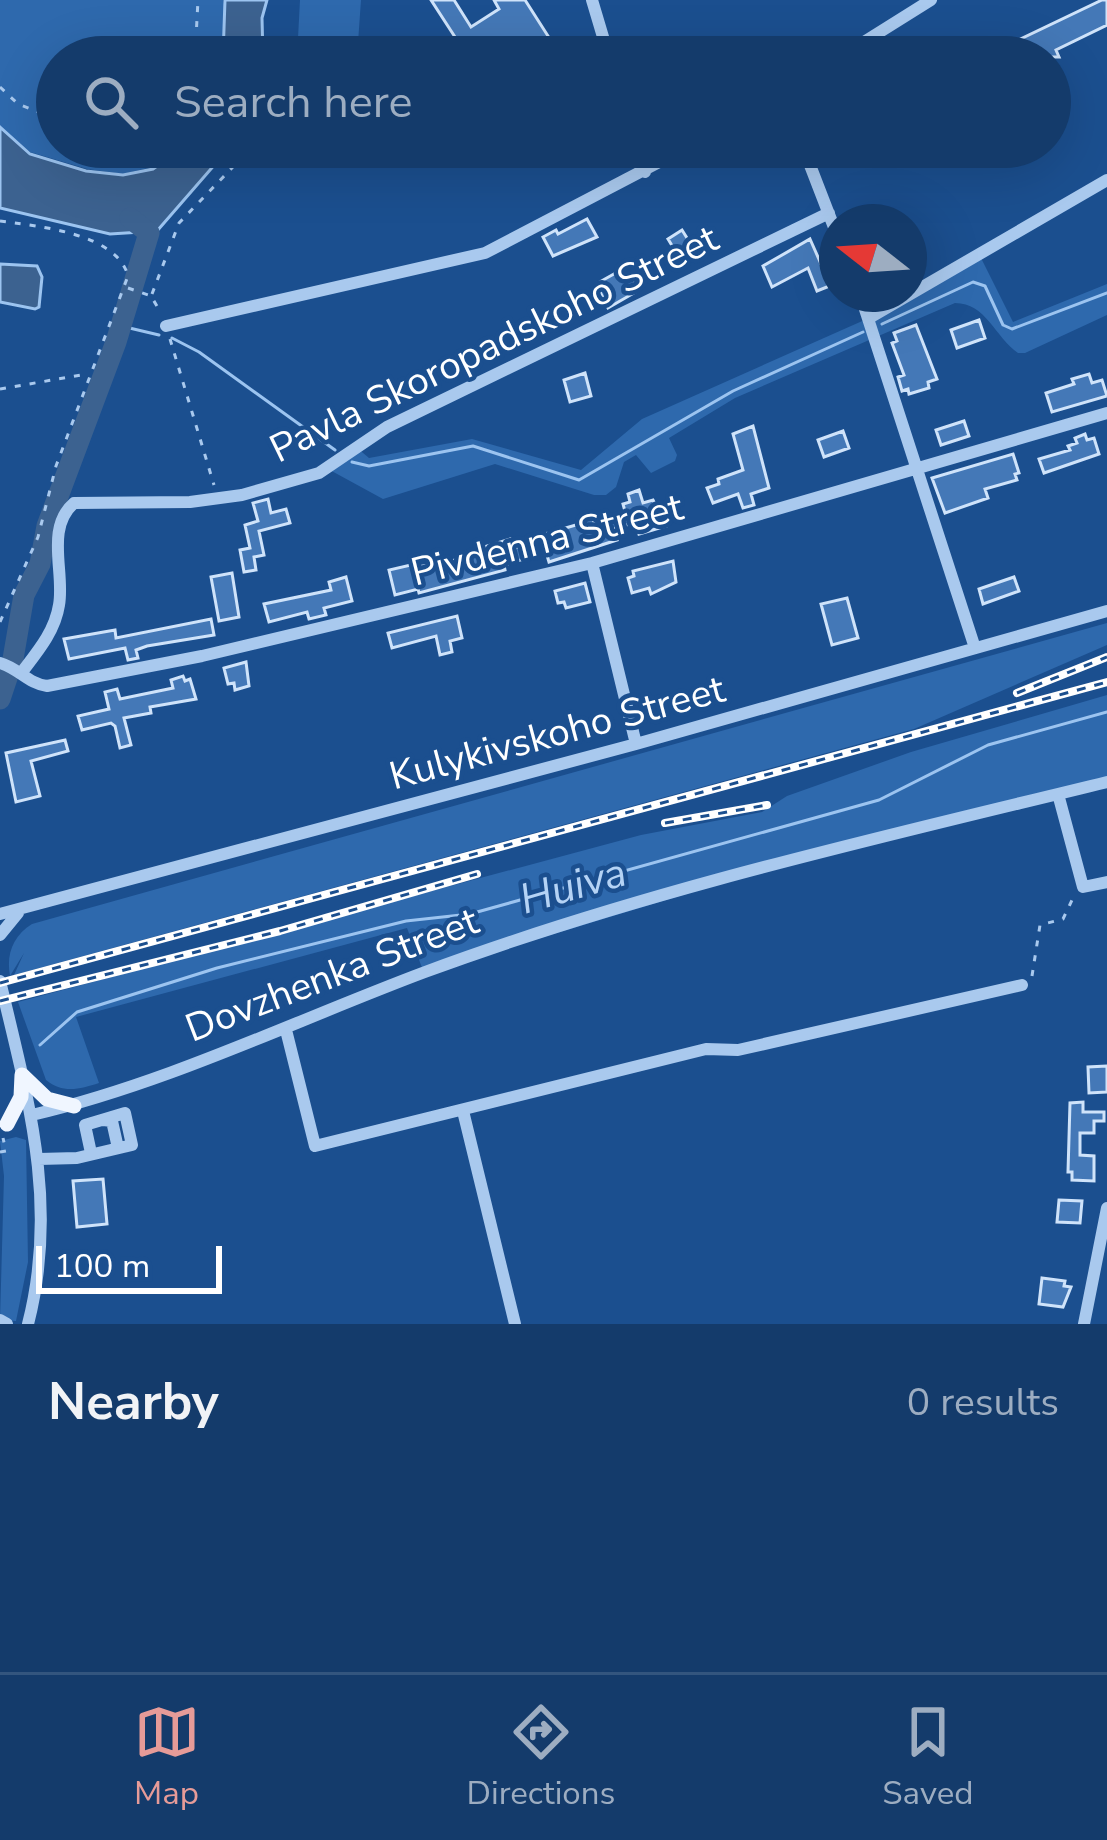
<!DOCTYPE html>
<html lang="en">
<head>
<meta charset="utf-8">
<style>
	:root { --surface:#143b6b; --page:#1d4271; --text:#f1f3f6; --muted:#9dadc1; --line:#33557e; --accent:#e69b98 }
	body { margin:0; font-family:"Nunito Sans",sans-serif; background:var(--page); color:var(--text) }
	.compass { position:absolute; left:819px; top:204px; width:108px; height:108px; border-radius:50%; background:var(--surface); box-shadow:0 12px 48px #0002; rotate:287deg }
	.scale { position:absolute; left:36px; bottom:30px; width:186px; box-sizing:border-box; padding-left:12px; border:6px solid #fff; border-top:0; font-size:33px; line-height:42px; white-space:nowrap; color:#fff; -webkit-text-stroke:9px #1b4f8f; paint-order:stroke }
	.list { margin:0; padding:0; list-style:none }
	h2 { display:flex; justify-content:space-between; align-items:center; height:156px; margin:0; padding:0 48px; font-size:51px }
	h2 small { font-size:39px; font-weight:400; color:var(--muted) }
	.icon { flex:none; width:66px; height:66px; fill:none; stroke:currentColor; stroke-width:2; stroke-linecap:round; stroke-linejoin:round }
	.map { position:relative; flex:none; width:1107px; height:1324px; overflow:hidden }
	.search { position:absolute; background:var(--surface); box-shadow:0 12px 48px #0002; left:36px; right:36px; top:36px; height:132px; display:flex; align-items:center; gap:30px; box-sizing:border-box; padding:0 42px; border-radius:66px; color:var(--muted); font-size:45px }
	.sheet { height:348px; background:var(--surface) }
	nav { display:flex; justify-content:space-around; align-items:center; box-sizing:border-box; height:168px; border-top:3px solid var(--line); background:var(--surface); font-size:33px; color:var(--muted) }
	nav a { display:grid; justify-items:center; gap:6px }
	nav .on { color:var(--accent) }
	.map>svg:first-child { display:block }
	.green { fill:#2e69ad }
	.water { fill:#3c6290; stroke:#9cc4f0; stroke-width:3 }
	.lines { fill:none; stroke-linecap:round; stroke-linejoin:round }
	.stream { stroke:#9cc4f0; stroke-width:3 }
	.river { stroke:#3c6290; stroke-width:21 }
	.building { fill:#4478b7; stroke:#cfe3fa; stroke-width:3 }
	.path { stroke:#a9c9ee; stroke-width:3; stroke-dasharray:6 9; stroke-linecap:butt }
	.minor { stroke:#a9c9ee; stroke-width:12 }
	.major { stroke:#f0f6ff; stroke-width:15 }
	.rail-casing { stroke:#fff; stroke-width:8 }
	.rail { stroke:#1b4f8f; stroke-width:3; stroke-dasharray:9; stroke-linecap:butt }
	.labels { text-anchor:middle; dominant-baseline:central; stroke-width:9; stroke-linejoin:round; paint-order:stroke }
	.street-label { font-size:39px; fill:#fff; stroke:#1b4f8f }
	.water-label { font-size:42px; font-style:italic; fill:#b5d3f5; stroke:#1b4f8f }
</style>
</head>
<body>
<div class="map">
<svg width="1107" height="1324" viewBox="0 0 1107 1324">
	<rect width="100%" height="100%" fill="#1b4f8f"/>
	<!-- green -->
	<path class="green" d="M0,0H223L226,16L222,57H57V147H179L152,167L123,174L87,169L30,152L0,126Z
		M300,0H361L357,57H297Z
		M979,254L1013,322L1107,284V315L1025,353H1018C995,337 986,303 955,303L735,398L669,438L677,455L675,461L651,473L636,455L624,462L616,487L606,495H594L495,464L383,499L328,469L356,447L369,458L472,439L581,470L642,419L869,318Z
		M1107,623V645L914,729L14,975L24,953L10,976C6,954 13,936 32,924Z
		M1107,695V782L868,839L424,973L407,928L76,1017L99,1083C80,1089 63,1094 46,1080L18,1002L641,835L762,812L787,796L911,752Z
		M16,1137L26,1140L28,1262L16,1321L0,1320L4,1176L0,1141Z"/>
	<!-- water -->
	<path class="water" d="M225,0H267L262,18L263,57H223Z
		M0,127L30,154L86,171L123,175L153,169L183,147H230L157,231L110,234L0,208Z
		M0,264L37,266L42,277L39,307L35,309L0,302Z"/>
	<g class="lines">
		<!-- stream -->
		<path class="stream" d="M882,324L973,282L985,286L1003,325L1012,329L1107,293
			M121,326L159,335
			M172,338L199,352L335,450
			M352,462L369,466L473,446L579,480L733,391L863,332
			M40,1045L77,1012L217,968L406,921L470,914L879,800L988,745L1107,712"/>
		<!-- river -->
		<path class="river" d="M13,659L24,595L40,564L47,526L116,342L149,233L130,218
			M0,699L9,672"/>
	</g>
	<!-- building -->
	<path class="building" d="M431,0H454L471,27L499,9L494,0H525L548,36L516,57H468Z
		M1102,0H1107V25L1056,50L1059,57H1019L1012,43Z
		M587,219L597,237L553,256L543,237L556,230L558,234Z
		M682,230L697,254L682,262L668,239Z
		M810,239L825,273L834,269L837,283L817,291L808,268L772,287L763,266Z
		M621,270L627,281L632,278L639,290L608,308L596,284Z
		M979,320L985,338L957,348L951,330Z
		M916,325L937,379L928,382L929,388L909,394L908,389L902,391L898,377L904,375L892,343L897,341L894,333Z
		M585,373L591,396L570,402L564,380Z
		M1089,374L1092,383L1102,380L1107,396L1052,412L1046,393L1074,384L1072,379Z
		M964,421L969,436L941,445L936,430Z
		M753,426L769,488L751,494L754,505L743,508L738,494L713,503L707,488L719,484L718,479L743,470L733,434Z
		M843,431L849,448L824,457L818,440Z
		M1085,434L1087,440L1094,438L1099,454L1044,473L1039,459L1070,450L1068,446L1077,443L1075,438Z
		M1013,454L1019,473L1015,474L1017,480L985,489L988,498L945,513L932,478Z
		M639,490L643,503L653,500L666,526L639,534L636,522L613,529L617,540L549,562L541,535L583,523L581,517L591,514L595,525L626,515L623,504L630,502L628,494Z
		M268,499L271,513L286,509L290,523L259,531L264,555L254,557L256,570L244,572L240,550L250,548L245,525L258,521L253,503Z
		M510,539L513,549L521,546L524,559L504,565L505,570L419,593L418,589L395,595L389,570L415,564L416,567L445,563L465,557L464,553Z
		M673,561L676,582L651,594L649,588L632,593L628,578L634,576L633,571Z
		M232,573L239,617L219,621L211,577Z
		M346,577L352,601L324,608L326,615L309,619L307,612L269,622L264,604L331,590L329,582Z
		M1014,577L1019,591L983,604L979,589Z
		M585,583L590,602L566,608L564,602L558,603L555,591Z
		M847,598L858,638L832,645L821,604Z
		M457,616L462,638L450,641L452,652L440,655L436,636L392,648L388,633Z
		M211,619L214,635L147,646L136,650L138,658L128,660L125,648L69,659L64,639L115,630L116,638Z
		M246,662L249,686L235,690L234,683L228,684L224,668Z
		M183,676L185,681L190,679L196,699L150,707L151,713L124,718L131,745L120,748L115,726L111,723L82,730L78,716L109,709L105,692L117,689L120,699L173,688L171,680Z
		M65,740L68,751L31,761L40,796L16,802L6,753Z
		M1107,1066V1092L1089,1093L1088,1067Z
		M1083,1102V1112H1104V1121H1094V1133H1080V1155L1094,1156V1181L1072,1180V1172H1068L1070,1103Z
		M103,1179L107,1224L77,1227L73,1181Z
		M1059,1200L1082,1201L1080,1223L1057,1222Z
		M1042,1278L1065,1281L1064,1286L1071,1287L1063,1307L1039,1304Z"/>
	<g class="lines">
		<!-- path -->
		<path class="path" d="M195,57L198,0
			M0,87L18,104L57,119
			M0,221C37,226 117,233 128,276L56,466L38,537L0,622
			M128,288L151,296L161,313
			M152,294L179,223L252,147
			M170,339L214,485
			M0,389L87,374
			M1032,976L1040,925L1063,919L1073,898
			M0,1152L6,1151L3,1138"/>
		<!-- minor -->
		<path class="minor" d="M592,0L609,57
			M840,57L931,0
			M637,147L645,172
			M803,147L837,235
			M860,294L975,648
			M869,318L1107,180
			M166,326L485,253L688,147
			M592,563L636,744
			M0,663C18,668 29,684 47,686L202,656L592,563L1107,413
			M22,672C38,651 55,631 59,605C65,573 45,528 74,503L190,502L242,495L319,473L387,427L829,213
			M1058,794L1083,887L1107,882
			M0,914L636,744L1107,611
			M0,935L18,913
			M0,981C28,1099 59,1204 28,1324
			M286,1030L315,1146L706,1049L738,1050L1022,985
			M463,1111L515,1324
			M32,1115C168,1083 294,1021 425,972C646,890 878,838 1107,782
			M103,1120L112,1121L118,1148
			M39,1159L77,1158L132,1145L125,1113L85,1125L91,1153
			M0,1320L7,1324
			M1084,1324L1107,1208"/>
		<!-- major -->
		<path class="major" d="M22,1075L47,1099L74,1106
			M7,1124L21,1097L22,1075"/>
		<defs>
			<path id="rail" d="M1017,693L1107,657
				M665,823L767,805
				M0,983L1107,682
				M0,1001L280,931L477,874"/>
		</defs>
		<!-- rail casing -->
		<use href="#rail" class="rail-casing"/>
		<!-- rail -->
		<use href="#rail" class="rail"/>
	</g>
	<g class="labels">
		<!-- street labels -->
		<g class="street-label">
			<text transform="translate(494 344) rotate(-26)">Pavla Skoropadskoho Street</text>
			<text transform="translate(547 540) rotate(-14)">Pivdenna Street</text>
			<text transform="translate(557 733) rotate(-15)">Kulykivskoho Street</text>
			<text transform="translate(332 975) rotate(-21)">Dovzhenka Street</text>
		</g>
		<!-- water labels -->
		<g class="water-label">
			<text transform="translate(573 886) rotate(-16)">Huiva</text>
		</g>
	</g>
</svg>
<svg class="compass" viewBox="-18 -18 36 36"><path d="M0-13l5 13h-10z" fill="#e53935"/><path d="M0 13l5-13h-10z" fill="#9dadc1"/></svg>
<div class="scale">100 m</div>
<div class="search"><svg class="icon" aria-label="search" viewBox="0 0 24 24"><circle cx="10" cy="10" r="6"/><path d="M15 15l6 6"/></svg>Search here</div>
</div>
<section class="sheet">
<h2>Nearby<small>0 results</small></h2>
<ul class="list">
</ul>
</section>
<nav>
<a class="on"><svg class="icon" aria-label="map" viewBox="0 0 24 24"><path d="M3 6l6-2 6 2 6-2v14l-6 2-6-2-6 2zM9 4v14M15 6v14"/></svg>Map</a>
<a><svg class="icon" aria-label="directions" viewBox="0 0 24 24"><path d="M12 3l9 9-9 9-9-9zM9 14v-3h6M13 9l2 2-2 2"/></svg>Directions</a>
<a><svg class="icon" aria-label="saved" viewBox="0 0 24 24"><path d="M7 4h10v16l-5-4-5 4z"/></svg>Saved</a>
</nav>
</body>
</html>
